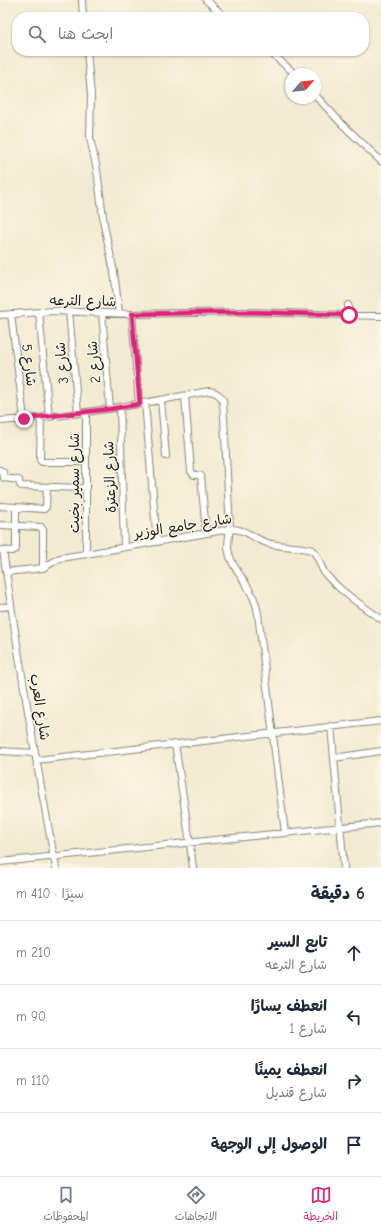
<!DOCTYPE html>
<html lang="ar">
<head>
<meta charset="utf-8">
<style>
	:root { --surface:#fff; --page:#f2f2f3; --text:#1f2937; --muted:#747a83; --line:#e0e1e3; --accent:#db2777 }
	body { margin:0; font-family:"Comic Neue","Playpen Sans Arabic",sans-serif; background:var(--page); color:var(--text); direction:rtl }
	.compass { position:absolute; left:285px; top:68px; width:36px; height:36px; border-radius:50%; background:var(--surface); box-shadow:0 1px 3px #0004; rotate:63deg }
	.stop { position:absolute; width:12px; height:12px; margin:-9px; border:3px solid #db2777; border-radius:50%; background:#fff }
	.stop.end { background:#db2777; border-color:#fff; box-shadow:0 1px 4px #0008 }
	.list { margin:0; padding:0; list-style:none }
	h2 { display:flex; justify-content:space-between; align-items:center; height:52px; margin:0; padding:0 16px; font-size:17px }
	h2 small { font-size:13px; font-weight:400; color:var(--muted) }
	.list li { display:grid; grid-template-columns:26px 1fr auto; gap:12px; align-items:center; box-sizing:border-box; height:64px; padding:0 16px; border-top:1px solid var(--line) }
	.list b { display:block; font-size:15px; white-space:nowrap }
	.list p { margin:0; font-size:13px; white-space:nowrap; color:var(--muted) }
	.list em { font-size:13px; font-style:normal; color:var(--muted) }
	.icon { flex:none; width:22px; height:22px; fill:none; stroke:currentColor; stroke-width:2; stroke-linecap:round; stroke-linejoin:round }
	.map { position:relative; flex:none; width:381px; height:868px; overflow:hidden; direction:ltr }
	.search { position:absolute; background:var(--surface); box-shadow:0 1px 3px #0004; left:12px; right:12px; top:12px; height:44px; display:flex; align-items:center; gap:10px; box-sizing:border-box; padding:0 14px; border-radius:16px; color:var(--muted); font-size:15px }
	.sheet { height:308px; background:var(--surface) }
	nav { display:flex; justify-content:space-around; align-items:center; box-sizing:border-box; height:56px; border-top:1px solid var(--line); background:var(--surface); font-size:11px; color:var(--muted) }
	nav a { display:grid; justify-items:center; gap:2px }
	nav .on { color:var(--accent) }
	.map>svg:first-child { display:block }
	.lines { fill:none; stroke-linecap:round; stroke-linejoin:round }
	.minor-casing { stroke:#878476; stroke-width:8 }
	.minor { stroke:#fff; stroke-width:6 }
	.route { stroke:#db2777; stroke-width:5 }
	.labels { text-anchor:middle; dominant-baseline:central; stroke-width:3; stroke-linejoin:round; paint-order:stroke }
	.street-label { font-size:14px; fill:#1c1c1c; stroke:#fcf5e5 }
</style>
</head>
<body>
<div class="map">
<svg width="381" height="868" viewBox="0 0 381 868">
	<rect width="100%" height="100%" fill="#fcf5e5"/>
	<filter id="ink" filterUnits="userSpaceOnUse"><feTurbulence type="fractalNoise" baseFrequency=".025" numOctaves="2"/><feDisplacementMap in="SourceGraphic" scale="8" xChannelSelector="R" yChannelSelector="G"/><feConvolveMatrix kernelMatrix="1 2 1 2 8 2 1 2 1" color-interpolation-filters="sRGB"/></filter>
	<filter id="wash" filterUnits="userSpaceOnUse"><feTurbulence type="fractalNoise" baseFrequency=".012" numOctaves="4" result="noise"/><feDisplacementMap in="SourceGraphic" scale="16" xChannelSelector="R" yChannelSelector="G"/><feGaussianBlur stdDeviation="0.9" result="paint"/><feColorMatrix in="noise" values="0 0 0 0 0 0 0 0 0 0 0 0 0 0 0 0 0 1.4 0 .05"/><feComposite in="paint" operator="in"/></filter>
	<g filter="url(#wash)">
		<rect width="100%" height="100%" fill="#f2ebd1"/>
	</g>
	<g filter="url(#ink)">
		<g class="lines">
			<defs>
				<path id="minor" d="M82,0L83,17
					M206,0L225,17
					M87,51L91,95L90,138L97,170L104,225L114,272L119,313
					M269,51L295,74
					M315,95L342,124L381,161
					M348,305L349,315
					M69,311L78,413
					M39,312L49,417
					M102,313L110,409
					M11,314L24,419
					M132,314L139,404
					M0,315L54,311L132,314L245,312L381,316
					M185,396L191,471L194,475H199L201,476L206,533
					M161,400L166,456
					M145,403L157,542
					M120,407L124,547
					M86,412V554
					M41,418L40,457V460L42,462H86
					M0,421C70,417 140,404 209,391C216,392 219,394 223,400L230,529C229,535 228,542 228,548C230,566 244,578 251,593C255,600 257,607 258,614L285,833
					M0,470L3,472L4,478L19,480L20,485L21,486L86,488
					M0,506L44,509L46,507L47,487
					M0,525L41,527L43,530V568
					M0,550L12,551L16,549V507
					M3,550C18,657 36,762 56,868
					M6,572L43,568L60,558L86,554L230,529C249,529 253,540 271,544C284,547 298,546 312,550C320,557 320,569 327,576C343,593 362,606 381,619
					M0,607L11,606
					M331,726L344,868
					M175,744L190,843L193,868
					M0,751L35,753
					M334,758L381,751
					M36,760L381,721
					M0,862L381,823"/>
			</defs>
			<!-- minor casing -->
			<use href="#minor" class="minor-casing"/>
			<!-- minor -->
			<use href="#minor" class="minor"/>
		</g>
	</g>
	<g class="lines" filter="url(#ink)">
		<!-- route -->
		<path class="route" d="M24,419L110,409L140,404L132,314L245,312L349,315"/>
	</g>
	<g class="labels">
		<!-- street labels -->
		<g class="street-label">
			<text transform="translate(83 301) rotate(1)">شارع الترعه</text>
			<text transform="translate(94 362) rotate(-95)">شارع 2</text>
			<text transform="translate(62 363) rotate(-95)">شارع 3</text>
			<text transform="translate(29 365) rotate(83)">شارع 5</text>
			<text transform="translate(110 477) rotate(-92)">شارع الزعترة</text>
			<text transform="translate(74 483) rotate(-90)">شارع سمير بخيت</text>
			<text transform="translate(183 526) rotate(-9)">شارع جامع الوزير</text>
			<text transform="translate(40 707) rotate(81)">شارع العرب</text>
		</g>
	</g>
</svg>
<svg class="compass" viewBox="-18 -18 36 36"><path d="M0-13l5 13h-10z" fill="#e53935"/><path d="M0 13l5-13h-10z" fill="#747a83"/></svg>
<div class="stop" style="left:349px;top:315px"></div>
<div class="stop end" style="left:24px;top:419px"></div>
<div class="search"><svg class="icon" aria-label="search" viewBox="0 0 24 24"><circle cx="10" cy="10" r="6"/><path d="M15 15l6 6"/></svg>ابحث هنا</div>
</div>
<section class="sheet">
<h2>6 دقيقة<small>سيرًا · 410 m</small></h2>
<ul class="list">
<li><svg class="icon" aria-label="ahead" viewBox="0 0 24 24"><path d="M12 20V5M6 11l6-6 6 6"/></svg><div><b>تابع السير</b><p>شارع الترعه</p></div><em>210 m</em></li>
<li><svg class="icon" aria-label="left" viewBox="0 0 24 24"><path d="M17 20v-9H6M10 6l-5 5 5 5"/></svg><div><b>انعطف يسارًا</b><p>شارع 1</p></div><em>90 m</em></li>
<li><svg class="icon" aria-label="right" viewBox="0 0 24 24"><path d="M7 20v-9h11M14 6l5 5-5 5"/></svg><div><b>انعطف يمينًا</b><p>شارع قنديل</p></div><em>110 m</em></li>
<li><svg class="icon" aria-label="arrive" viewBox="0 0 24 24"><path d="M6 21V4h12l-3 4 3 4H6"/></svg><div><b>الوصول إلى الوجهة</b></div></li>
</ul>
</section>
<nav>
<a class="on"><svg class="icon" aria-label="map" viewBox="0 0 24 24"><path d="M3 6l6-2 6 2 6-2v14l-6 2-6-2-6 2zM9 4v14M15 6v14"/></svg>الخريطة</a>
<a><svg class="icon" aria-label="directions" viewBox="0 0 24 24"><path d="M12 3l9 9-9 9-9-9zM9 14v-3h6M13 9l2 2-2 2"/></svg>الاتجاهات</a>
<a><svg class="icon" aria-label="saved" viewBox="0 0 24 24"><path d="M7 4h10v16l-5-4-5 4z"/></svg>المحفوظات</a>
</nav>
</body>
</html>
